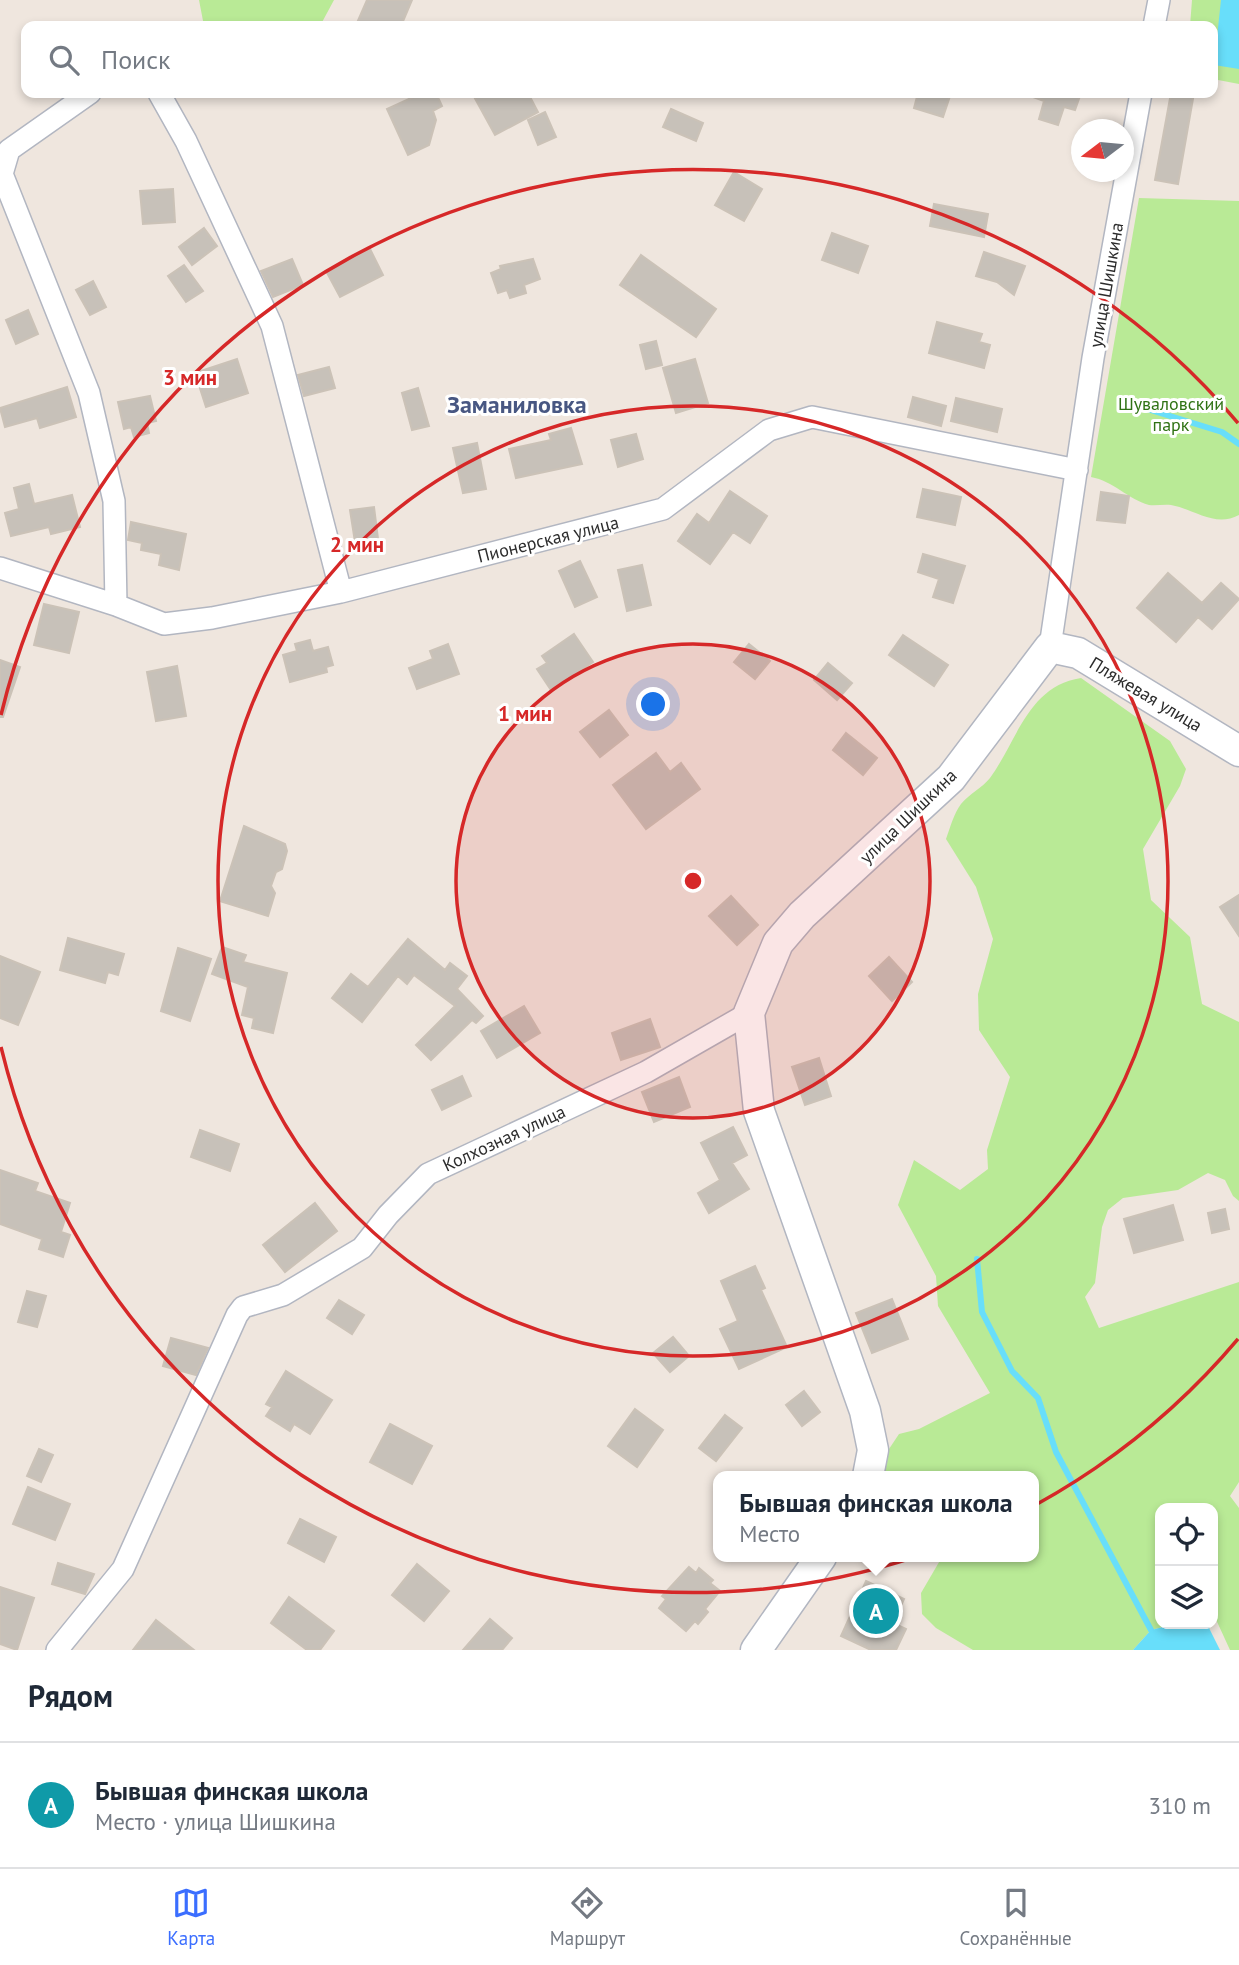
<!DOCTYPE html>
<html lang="ru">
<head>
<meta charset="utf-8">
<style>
	:root { --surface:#fff; --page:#f6f6f7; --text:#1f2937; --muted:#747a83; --line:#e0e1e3; --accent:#3b6eff }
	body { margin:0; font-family:"PT Sans",sans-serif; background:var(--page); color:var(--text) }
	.controls { position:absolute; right:21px; bottom:21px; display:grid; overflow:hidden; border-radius:14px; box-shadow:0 4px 10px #0003 }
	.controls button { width:63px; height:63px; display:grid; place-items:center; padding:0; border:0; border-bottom:2px solid var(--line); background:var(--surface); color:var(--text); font:35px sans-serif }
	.compass { position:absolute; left:1071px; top:119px; width:63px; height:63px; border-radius:50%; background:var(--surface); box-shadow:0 4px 10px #0003; rotate:254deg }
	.you { position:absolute; left:654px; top:705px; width:24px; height:24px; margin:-18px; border:5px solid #fff; border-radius:50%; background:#1a73e8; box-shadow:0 0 0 10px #1a73e833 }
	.badge { display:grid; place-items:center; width:46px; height:46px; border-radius:50%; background:var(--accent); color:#fff; font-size:23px; font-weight:700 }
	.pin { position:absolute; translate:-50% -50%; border:4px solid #fff; box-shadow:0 2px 7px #0006 }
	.popup { position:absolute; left:713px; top:1471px; width:326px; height:91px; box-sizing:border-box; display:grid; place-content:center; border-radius:14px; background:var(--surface); filter:drop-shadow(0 2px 5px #0005); font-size:23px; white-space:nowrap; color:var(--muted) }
	.popup b { font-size:26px; color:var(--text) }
	.popup::after { content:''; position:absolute; left:50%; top:100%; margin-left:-14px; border:14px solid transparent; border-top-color:var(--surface) }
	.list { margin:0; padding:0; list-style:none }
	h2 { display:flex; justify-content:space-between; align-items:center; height:91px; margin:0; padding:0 28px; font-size:30px }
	h2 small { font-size:23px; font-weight:400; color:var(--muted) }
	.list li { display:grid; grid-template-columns:46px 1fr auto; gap:21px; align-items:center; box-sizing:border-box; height:126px; padding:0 28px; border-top:2px solid var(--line) }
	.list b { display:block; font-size:26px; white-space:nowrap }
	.list p { margin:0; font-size:23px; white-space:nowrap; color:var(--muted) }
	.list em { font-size:23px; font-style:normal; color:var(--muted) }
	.icon { flex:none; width:38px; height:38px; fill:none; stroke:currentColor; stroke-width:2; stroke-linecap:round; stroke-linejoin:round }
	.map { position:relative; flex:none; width:1239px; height:1650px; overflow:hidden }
	.search { position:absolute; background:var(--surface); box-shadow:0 4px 10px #0003; left:21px; right:21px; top:21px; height:77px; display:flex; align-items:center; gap:18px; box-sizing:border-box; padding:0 24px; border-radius:14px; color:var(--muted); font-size:26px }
	.sheet { height:217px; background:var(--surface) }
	nav { display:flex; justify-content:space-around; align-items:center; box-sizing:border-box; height:98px; border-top:2px solid var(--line); background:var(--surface); font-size:19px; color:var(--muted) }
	nav a { display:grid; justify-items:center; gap:4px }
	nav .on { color:var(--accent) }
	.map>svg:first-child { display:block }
	.green { fill:#b9ea96 }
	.water { fill:#68defa }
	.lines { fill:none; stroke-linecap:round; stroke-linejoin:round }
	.stream { stroke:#68defa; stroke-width:6 }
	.building { fill:#c7c1b9; stroke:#cbc2b7; stroke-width:2 }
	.street-casing { stroke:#b2b6c1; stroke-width:24 }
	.secondary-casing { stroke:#b2b6c1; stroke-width:33 }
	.street { stroke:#fff; stroke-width:21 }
	.secondary { stroke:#fff; stroke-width:30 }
	.ring { fill:none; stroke:#d62828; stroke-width:3.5 }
	.labels { text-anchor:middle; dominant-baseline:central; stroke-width:6; stroke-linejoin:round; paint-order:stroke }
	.street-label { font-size:18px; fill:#2c2c2c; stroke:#fff }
	.park-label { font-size:18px; fill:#2f7214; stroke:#fff }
	.district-label { font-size:24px; font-weight:bold; fill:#485782; stroke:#fff }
	.centre { fill:#d62828; stroke:#fff; stroke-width:3.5 }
	.ring-label { font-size:21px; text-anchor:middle; font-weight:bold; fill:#d62828; stroke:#fff; stroke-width:6; stroke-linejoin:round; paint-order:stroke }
</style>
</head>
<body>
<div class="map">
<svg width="1239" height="1650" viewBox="0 0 1239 1650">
	<rect width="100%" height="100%" fill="#efe6de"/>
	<!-- green -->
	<path class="green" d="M199,0H334L320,26H204Z
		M1192,0H1239V84L1213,79V26H1190Z
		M1139,198L1239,201V515C1215,528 1194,509 1171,505C1164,504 1156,506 1149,505C1128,499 1113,481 1091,477Z
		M1081,678L1170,741L1186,769L1180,786L1143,849L1151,900L1190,937L1202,1004L1239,1022V1201L1233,1196L1225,1180L1208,1173L1178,1190L1123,1198L1108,1210L1102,1227L1095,1283L1085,1297L1099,1328L1239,1282V1482L1230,1496L1239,1508V1650H1230L1213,1613V1508H1160V1624H1175L1151,1630L1133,1650H973L936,1628L922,1614L921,1593L942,1557H1034V1476H877L883,1458L899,1434L919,1429L990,1393L938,1306L936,1276L898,1205L914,1160L960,1190L988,1169L987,1150L1010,1077L979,1030L978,994L993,939L976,887L946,839C950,828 954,813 961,804C969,794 982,788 990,778C1017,741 1028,686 1081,678Z"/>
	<!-- water -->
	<path class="water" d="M1221,0H1239V69L1214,65Z
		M1175,1624H1207L1220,1650H1133L1151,1630Z"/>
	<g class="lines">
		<!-- stream -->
		<path class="stream" d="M1144,408L1222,432L1239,444
			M977,1259L982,1312L1012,1371L1038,1398L1056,1452L1151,1630"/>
	</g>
	<!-- building -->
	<path class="building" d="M367,0H412L401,26H366L357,23Z
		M422,93H436L442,106L433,111L436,120L429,145L408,155L387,109Z
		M472,93H528L538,112L495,135Z
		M918,93H951L943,117L914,108Z
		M1031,93H1081L1075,110L1064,107L1058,125L1039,119L1044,101L1030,96Z
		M1171,93H1194L1178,184L1155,180Z
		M671,109L703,123L696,141L663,127Z
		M545,112L556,137L538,145L528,120Z
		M734,172L762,189L744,221L715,205Z
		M173,189L175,222L143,224L140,191Z
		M934,204L988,214L984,237L930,226Z
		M204,228L217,246L192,265L179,247Z
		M832,233L868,246L858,273L822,260Z
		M370,249L383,275L340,297L326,271Z
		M984,252L1025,266L1014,295L997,282L976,276Z
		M641,255L716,309L696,337L620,285Z
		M292,259L303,285L273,297L261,271Z
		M533,259L540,279L524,285L526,293L510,298L507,290L498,293L491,273L501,269L500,266Z
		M184,265L203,291L186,302L168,276Z
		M93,281L106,307L90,315L76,290Z
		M28,310L38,334L16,344L6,320Z
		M937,322L982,334L979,342L990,345L984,368L929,353Z
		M656,341L662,365L646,369L640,345Z
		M237,359L248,393L206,407L195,373Z
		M695,359L708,403L676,413L663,368Z
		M329,367L335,388L304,396L298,375Z
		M67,387L76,417L40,428L37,418L5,427L0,408Z
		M418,388L429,426L412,430L402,393Z
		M150,396L156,421L147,423L149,433L134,437L131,427L124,429L118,402Z
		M913,397L946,406L941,426L908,417Z
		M956,398L1002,409L997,432L951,421Z
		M571,428L582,464L516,478L509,449L551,440L549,434Z
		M636,434L643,459L618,467L611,440Z
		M477,443L486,489L463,493L453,448Z
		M29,484L34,504L72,495L80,527L51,534L49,527L11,536L5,513L19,509L14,488Z
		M923,489L961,497L955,525L917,517Z
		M730,491L767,516L750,543L733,532L710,564L678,541L697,514L709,523Z
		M1101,492L1129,496L1125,523L1097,520Z
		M374,507L378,539L355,542L350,510Z
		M131,522L186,534L179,570L159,565L161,554L141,550L142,543L128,540Z
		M923,554L965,566L953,603L933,597L939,579L918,572Z
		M580,561L597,597L575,607L559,571Z
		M642,565L651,605L627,611L618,570Z
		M1168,573L1202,603L1221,583L1239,599L1212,629L1198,617L1176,642L1137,608Z
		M44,604L79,612L69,653L34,645Z
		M574,634L593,662L551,690L537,669L547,663L542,656Z
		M903,635L948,665L934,686L889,655Z
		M310,640L313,651L328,647L333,665L326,667L327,672L290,682L283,655L297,651L295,644Z
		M448,644L459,674L417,689L409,668L433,659L430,651Z
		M749,644L770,661L755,679L734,662Z
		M0,660L20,667L3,717H0Z
		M828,663L852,683L837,700L814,680Z
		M177,666L186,716L156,721L147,672Z
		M609,710L628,735L600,757L580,732Z
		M846,733L877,758L863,775L833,750Z
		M656,753L670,772L681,763L700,789L646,829L613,785Z
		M244,826L285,844L287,851L282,869L276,872L271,886L275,893L268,916L220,901Z
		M1239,895V936L1220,907Z
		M731,896L758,925L737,945L709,916Z
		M68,938L124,954L118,975L108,972L105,983L60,970Z
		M408,939L445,970L450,963L467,976L457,989L483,1016L476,1023L472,1020L431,1060L416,1045L455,1006L414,975L407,984L398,976L362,1022L332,998L351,974L368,987Z
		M222,947L246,955L243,962L287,973L273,1033L252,1028L254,1018L242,1015L248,987L212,974Z
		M178,948L211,959L190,1021L161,1011Z
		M0,956L40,972L18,1025L0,1018Z
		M889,957L912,982L892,1001L869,976Z
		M524,1006L540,1033L497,1058L481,1031Z
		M650,1019L660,1047L621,1060L612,1033Z
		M819,1058L831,1096L805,1105L792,1067Z
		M462,1076L471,1096L442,1110L432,1090Z
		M679,1077L690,1107L654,1122L642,1092Z
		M733,1127L747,1155L732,1163L749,1189L709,1213L698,1193L720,1180L701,1143Z
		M200,1130L239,1144L230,1171L191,1157Z
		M0,1170L38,1183L35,1191L70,1203L61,1232L70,1235L63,1257L39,1249L42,1239L0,1224Z
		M315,1203L337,1231L285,1272L263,1245Z
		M1173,1205L1183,1240L1134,1253L1124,1219Z
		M1225,1209L1229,1229L1212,1233L1208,1213Z
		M755,1266L765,1288L761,1290L787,1347L739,1369L720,1329L738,1321L721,1281Z
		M27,1291L46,1296L37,1327L18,1322Z
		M892,1299L908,1339L872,1353L856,1313Z
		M339,1300L364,1315L352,1334L327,1318Z
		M673,1337L689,1356L670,1372L653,1353Z
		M171,1338L208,1348L196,1375L163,1366Z
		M286,1371L332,1400L310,1434L294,1424L290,1431L266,1416L272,1407L266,1404Z
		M804,1391L820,1412L802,1426L786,1405Z
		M635,1409L663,1430L637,1467L608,1446Z
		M725,1415L742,1428L716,1461L699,1448Z
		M390,1424L432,1446L412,1484L370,1462Z
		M39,1449L53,1455L41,1482L27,1476Z
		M28,1487L70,1504L55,1540L13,1524Z
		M300,1519L336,1537L324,1562L288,1543Z
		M58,1563L94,1574L85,1594L52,1584Z
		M417,1564L449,1591L424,1621L392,1595Z
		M689,1567L696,1573L699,1568L713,1580L710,1583L720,1591L705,1609L708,1612L698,1624L695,1621L686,1631L659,1608L666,1599L662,1596Z
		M866,1581L904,1599L893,1623L906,1629L896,1650H871L841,1636Z
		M0,1587L34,1598L17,1650L0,1644Z
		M289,1597L334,1631L320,1650H307L271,1623Z
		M490,1619L512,1638L502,1650H463Z
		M156,1620L194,1650H133Z"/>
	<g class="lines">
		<defs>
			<path id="street" d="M1154,26L1159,0
				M90,93L9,150L2,174L89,393L114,501L116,605
				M159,93L186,141L272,326L341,592
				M0,568L116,605L164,624L212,618L341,592L663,509L769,430L812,417L1077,470
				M1050,647L1093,358L1141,93
				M57,1650L123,1569L237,1315L243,1307L283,1295L362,1248L388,1215L428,1174L646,1072L749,1013"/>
			<path id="secondary" d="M868,1476L873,1450L865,1411L759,1111L749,1013L778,943L802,915L951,778L1050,647L1078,653L1239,751
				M756,1650L821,1557"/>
		</defs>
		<!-- street casing -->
		<use href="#street" class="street-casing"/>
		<!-- secondary casing -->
		<use href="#secondary" class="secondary-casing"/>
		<!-- street -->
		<use href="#street" class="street"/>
		<!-- secondary -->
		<use href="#secondary" class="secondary"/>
	</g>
	<!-- distance rings -->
	<circle cx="693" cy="881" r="237" fill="#d62828" fill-opacity=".12"/>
	<g class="ring">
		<circle cx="693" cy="881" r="237"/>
		<circle cx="693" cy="881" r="475"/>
		<path d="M1238 1339A712 712 0 0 1 1 1047M1 715A712 712 0 0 1 1238 423"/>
	</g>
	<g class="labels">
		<!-- street labels -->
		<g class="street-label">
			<text transform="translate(1106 285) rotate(-80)">улица Шишкина</text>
			<text transform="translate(548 539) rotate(-14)">Пионерская улица</text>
			<text transform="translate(1146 694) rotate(31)">Пляжевая улица</text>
			<text transform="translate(908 816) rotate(-44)">улица Шишкина</text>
			<text transform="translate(504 1138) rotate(-25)">Колхозная улица</text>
		</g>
		<!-- park labels -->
		<g class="park-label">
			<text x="1171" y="403">Шуваловский<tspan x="1171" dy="21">парк</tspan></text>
		</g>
		<!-- district labels -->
		<g class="district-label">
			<text x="517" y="404">Заманиловка</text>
		</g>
	</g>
	<circle cx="693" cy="881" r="10" class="centre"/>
	<g class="ring-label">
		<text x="190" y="385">3 мин</text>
		<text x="357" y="552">2 мин</text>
		<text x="525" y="721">1 мин</text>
	</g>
</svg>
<div class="controls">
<button><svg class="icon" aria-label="locate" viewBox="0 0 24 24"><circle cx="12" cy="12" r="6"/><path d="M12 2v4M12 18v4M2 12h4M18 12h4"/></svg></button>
<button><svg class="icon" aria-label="layers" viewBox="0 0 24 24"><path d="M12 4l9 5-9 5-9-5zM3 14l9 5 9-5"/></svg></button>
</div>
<svg class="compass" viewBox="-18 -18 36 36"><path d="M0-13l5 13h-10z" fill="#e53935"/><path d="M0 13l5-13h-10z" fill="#747a83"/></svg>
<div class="you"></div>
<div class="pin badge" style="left:876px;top:1611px;background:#0f9aa8">A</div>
<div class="popup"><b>Бывшая финская школа</b>Место</div>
<div class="search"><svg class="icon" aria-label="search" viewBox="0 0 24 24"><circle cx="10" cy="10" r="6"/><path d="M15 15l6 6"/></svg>Поиск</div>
</div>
<section class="sheet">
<h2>Рядом<small></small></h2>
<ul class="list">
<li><span class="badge" style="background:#0f9aa8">A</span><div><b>Бывшая финская школа</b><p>Место · улица Шишкина</p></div><em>310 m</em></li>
</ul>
</section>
<nav>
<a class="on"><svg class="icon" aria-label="map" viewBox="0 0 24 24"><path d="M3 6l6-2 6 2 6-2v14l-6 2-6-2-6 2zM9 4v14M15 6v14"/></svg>Карта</a>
<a><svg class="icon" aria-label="directions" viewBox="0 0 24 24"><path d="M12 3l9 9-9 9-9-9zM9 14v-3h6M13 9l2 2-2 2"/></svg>Маршрут</a>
<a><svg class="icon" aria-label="saved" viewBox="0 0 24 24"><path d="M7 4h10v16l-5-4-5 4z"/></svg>Сохранённые</a>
</nav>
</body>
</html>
